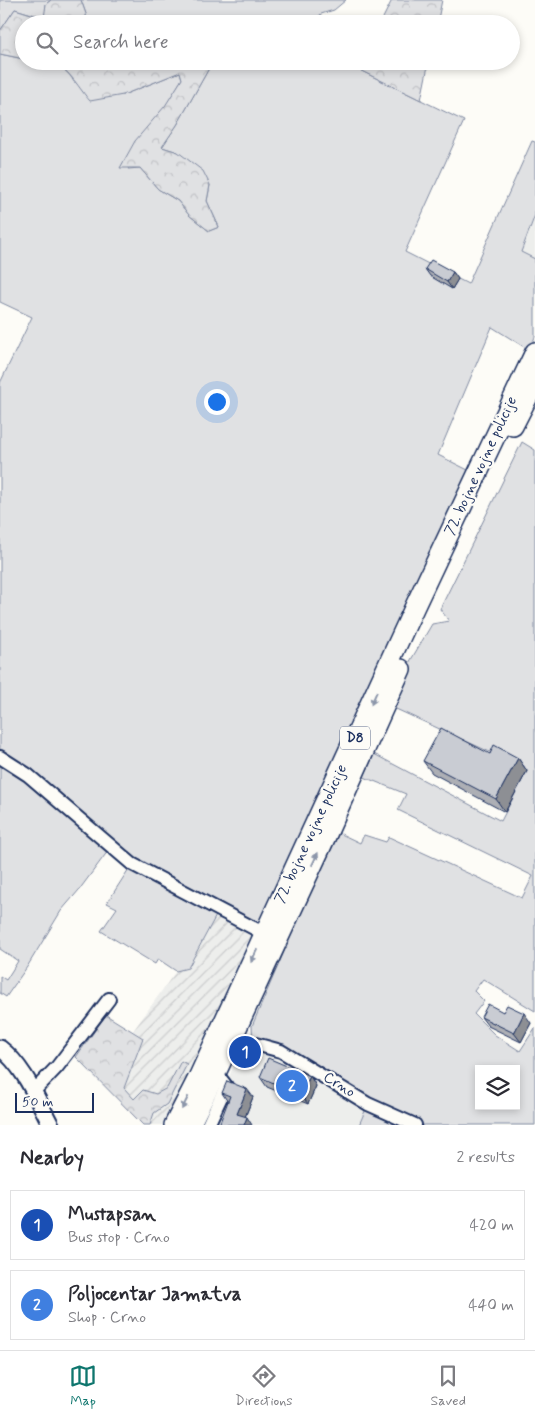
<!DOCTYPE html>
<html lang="en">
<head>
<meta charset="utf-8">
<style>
	:root { --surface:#fff; --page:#f2f2f3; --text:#2b2b33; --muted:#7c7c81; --line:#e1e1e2; --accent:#0f766e }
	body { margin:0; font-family:Mynerve,sans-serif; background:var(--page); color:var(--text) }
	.controls { position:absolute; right:15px; bottom:15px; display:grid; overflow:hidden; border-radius:0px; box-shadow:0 2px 8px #0003 }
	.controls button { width:45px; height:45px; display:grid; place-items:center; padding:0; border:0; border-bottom:1px solid var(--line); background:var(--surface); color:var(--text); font:25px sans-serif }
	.scale { position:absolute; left:15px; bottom:12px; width:79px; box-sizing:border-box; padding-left:5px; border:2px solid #1b2f5e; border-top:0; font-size:14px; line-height:18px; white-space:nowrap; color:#1b2f5e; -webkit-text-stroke:4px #fdfcf7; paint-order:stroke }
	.you { position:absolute; left:216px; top:401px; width:18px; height:18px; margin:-12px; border:4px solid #fff; border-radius:50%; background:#1a73e8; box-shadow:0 0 0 8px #1a73e833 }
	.badge { display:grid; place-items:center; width:32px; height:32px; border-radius:50%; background:var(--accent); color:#fff; font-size:16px; font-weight:700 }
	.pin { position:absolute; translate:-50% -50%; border:2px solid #fff; box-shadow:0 1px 5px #0006 }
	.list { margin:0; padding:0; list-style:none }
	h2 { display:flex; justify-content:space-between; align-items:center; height:65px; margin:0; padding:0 20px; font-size:21px }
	h2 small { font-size:16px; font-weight:400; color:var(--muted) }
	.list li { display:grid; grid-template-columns:32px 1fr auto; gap:15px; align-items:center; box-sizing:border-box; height:70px; margin:0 10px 10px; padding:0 10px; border:1px solid var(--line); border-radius:0px }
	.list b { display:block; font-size:19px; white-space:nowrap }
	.list p { margin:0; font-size:16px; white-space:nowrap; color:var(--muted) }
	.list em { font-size:16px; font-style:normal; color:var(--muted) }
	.icon { flex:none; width:28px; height:28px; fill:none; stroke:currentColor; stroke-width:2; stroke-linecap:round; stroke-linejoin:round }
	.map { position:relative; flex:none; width:535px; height:1125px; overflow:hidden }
	.search { position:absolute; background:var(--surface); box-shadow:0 2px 8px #0003; left:15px; right:15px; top:15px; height:55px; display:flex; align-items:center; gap:12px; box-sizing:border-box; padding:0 18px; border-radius:28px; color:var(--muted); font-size:19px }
	.sheet { height:225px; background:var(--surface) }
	nav { display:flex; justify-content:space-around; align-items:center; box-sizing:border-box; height:70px; border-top:1px solid var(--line); background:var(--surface); font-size:14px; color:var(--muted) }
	nav a { display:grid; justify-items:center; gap:2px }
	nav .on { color:var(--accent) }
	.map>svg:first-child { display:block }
	.built { fill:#edeeec }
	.industrial { fill:url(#industrial-furrows) }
	.green { fill:#e0e1e3; stroke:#7e88a0; fill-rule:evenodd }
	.forest { fill:url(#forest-crowns); stroke:#7e88a0 }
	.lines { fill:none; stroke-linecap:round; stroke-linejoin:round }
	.minor-casing { stroke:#1b2f5e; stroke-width:16 }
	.tertiary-casing { stroke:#1b2f5e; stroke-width:19 }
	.primary-casing { stroke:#1b2f5e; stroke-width:22 }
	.minor { stroke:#fdfcf7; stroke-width:12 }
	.tertiary { stroke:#fdfcf7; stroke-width:15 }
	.primary { stroke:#fdfcf7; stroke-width:19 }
	.wall { fill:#adafb5; stroke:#1b2f5e }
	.shaded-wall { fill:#8d8f94; stroke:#1b2f5e }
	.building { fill:#c9ccd3; stroke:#1b2f5e }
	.oneway { fill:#8c96aa }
	.labels { text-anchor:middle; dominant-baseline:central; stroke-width:4.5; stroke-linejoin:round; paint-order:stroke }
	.shield { fill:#fdfcf7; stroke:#5f6c8c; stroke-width:1 }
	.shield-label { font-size:14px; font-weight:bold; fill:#1b2f5e }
	.street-label { font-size:15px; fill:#1b2f5e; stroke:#fdfcf7 }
</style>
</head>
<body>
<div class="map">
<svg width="535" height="1125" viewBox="0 0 535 1125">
	<defs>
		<pattern id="industrial-furrows" width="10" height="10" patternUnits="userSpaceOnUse" patternTransform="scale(1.25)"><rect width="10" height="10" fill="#edeeec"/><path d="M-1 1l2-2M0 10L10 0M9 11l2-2" fill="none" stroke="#cbcccd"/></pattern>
		<pattern id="forest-crowns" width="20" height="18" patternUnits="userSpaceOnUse" patternTransform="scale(1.25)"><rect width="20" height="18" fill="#e0e1e3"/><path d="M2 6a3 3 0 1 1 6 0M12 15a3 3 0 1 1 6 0" fill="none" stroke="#c0c1c5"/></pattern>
	</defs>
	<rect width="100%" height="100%" fill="#fdfcf7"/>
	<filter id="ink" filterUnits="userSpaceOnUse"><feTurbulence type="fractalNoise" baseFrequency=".02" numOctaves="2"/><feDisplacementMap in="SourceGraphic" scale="10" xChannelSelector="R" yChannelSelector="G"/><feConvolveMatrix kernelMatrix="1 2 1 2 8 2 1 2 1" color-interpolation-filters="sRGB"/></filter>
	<g filter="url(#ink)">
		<!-- built -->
		<path class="built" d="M535,215V259L521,252Z
			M243,1040L281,1051L368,1104L359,1125H211Z"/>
		<!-- industrial -->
		<path class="industrial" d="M219,910L260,931L204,1048L162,1125H143L119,1101L143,1038L133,1031L176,971L188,968Z"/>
		<!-- green -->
		<path class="green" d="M0,0H51L46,4L45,18L15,9L0,31Z
			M81,0H346L334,10L321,14L312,24H251L258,15L227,16L217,24H86V14Z
			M0,54L24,59V61C43,61 64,62 74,82L123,95L180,72L182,79L128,169L140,168L158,189L178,201L189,215L209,231L219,227L207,201L210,185L178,152L162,147L177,125L208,70L205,61H341L464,121L405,252L468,284L532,141L535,142V215L521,252L535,259V337L529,350L492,327L438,455L470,471L260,931L219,910L188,968L176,971L158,959L155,964L101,931L117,908L107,903L132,864L111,847L79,890L61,911L27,967L6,997L0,993V976L6,980L18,961L0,949V383L32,317L0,302Z
			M522,442L535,450V1011L483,979L474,991L484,1001L474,1014L495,1035L520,1051L535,1028V1125H359L368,1104L345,1090L253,1044L252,1026L299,917L339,833L360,843L364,835L386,842L389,837L522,898L533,876L398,810L406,794L364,777L374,754L501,821L527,771L503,758L385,704L432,624L449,621L440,609ZM479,1069H516V1106H479Z"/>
		<!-- forest -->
		<path class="forest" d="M51,0H81L86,14V24H24V59L0,54V31L15,9L44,18L46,4Z
			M392,0H442L437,24H380Z
			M259,15L251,24H217L227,16Z
			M37,61H205L208,70L177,125L162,147L178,152L203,171L210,185L207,201L219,227L209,231L189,215L178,201L158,189L140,168H120L135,141L165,106L182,79L180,72L123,95L90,101C80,90 68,67 54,64C48,62 43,62 37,61Z
			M341,61H429L421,100Z
			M106,1015L143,1038L124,1088L134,1099L143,1090L156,1094L167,1088L181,1061L187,1064L167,1104L154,1113L150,1125H143L76,1057Z"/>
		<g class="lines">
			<defs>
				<path id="minor" d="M0,757L28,775L132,864L265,934
					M233,1038L281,1051L368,1104L415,1125
					M33,1092L57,1067L109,999
					M208,1125L226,1086L216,1073"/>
				<path id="tertiary" d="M0,1048C24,1066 37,1099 51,1125"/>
				<path id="primary" d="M513,426L535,383
					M174,1125L198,1078L415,606L535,352
					M190,1125L216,1073L327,834L401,669"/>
			</defs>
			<!-- minor casing -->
			<use href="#minor" class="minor-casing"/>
			<!-- tertiary casing -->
			<use href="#tertiary" class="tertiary-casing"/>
			<!-- primary casing -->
			<use href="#primary" class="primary-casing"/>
			<!-- minor -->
			<use href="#minor" class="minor"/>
			<!-- tertiary -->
			<use href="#tertiary" class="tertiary"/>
			<!-- primary -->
			<use href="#primary" class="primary"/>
		</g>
		<!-- wall -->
		<path class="wall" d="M425,269L453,272L458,279L452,289L430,276Z
			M490,754L518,758L527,771L505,812L432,773L423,761Z
			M503,1012L531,1023L521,1042L488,1026L481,1017Z
			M310,1076L316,1086L308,1104L267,1087L260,1077Z
			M222,1093L253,1097L245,1117L228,1102Z"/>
		<!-- shaded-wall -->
		<path class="shaded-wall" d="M453,272L458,279L452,289L447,282Z
			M518,758L527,771L505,812L496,799Z
			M524,1013L531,1023L521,1042L514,1033Z
			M310,1076L316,1086L308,1104L301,1095Z
			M247,1089L253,1097L243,1122L237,1114Z
			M247,1117L252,1125H244Z"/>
		<!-- building -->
		<path class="building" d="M431,260L453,272L447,282L425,269Z
			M441,728L490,754L494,745L518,758L496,799L423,761Z
			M488,1004L503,1012L507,1005L524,1013L514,1033L481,1017Z
			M268,1058L310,1076L301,1095L260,1077Z
			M227,1081L247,1089L237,1114L247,1117L244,1125H219L230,1096L222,1093Z"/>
		<!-- one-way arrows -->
		<defs><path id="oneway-solid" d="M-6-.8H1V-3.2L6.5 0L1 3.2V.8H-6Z" transform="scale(1.25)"/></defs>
		<g class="oneway">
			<use href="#oneway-solid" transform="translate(374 698) rotate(114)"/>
			<use href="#oneway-solid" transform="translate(315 859) rotate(-65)"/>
			<use href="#oneway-solid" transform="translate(254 956) rotate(115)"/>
			<use href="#oneway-solid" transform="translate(185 1103) rotate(117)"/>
		</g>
	</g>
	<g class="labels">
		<!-- shield labels -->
		<rect class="shield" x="340" y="726.5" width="30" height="23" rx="4"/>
		<g class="shield-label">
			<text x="355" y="738">D8</text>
		</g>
		<!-- street labels -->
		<g class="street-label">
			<text transform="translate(481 466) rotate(-65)">72. bojne vojne policije</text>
			<text transform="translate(311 834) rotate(-65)">72. bojne vojne policije</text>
			<text transform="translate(339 1085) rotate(32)">Crno</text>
		</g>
	</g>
</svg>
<div class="controls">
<button><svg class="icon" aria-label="layers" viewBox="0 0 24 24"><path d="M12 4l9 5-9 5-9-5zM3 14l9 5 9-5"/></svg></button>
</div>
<div class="scale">50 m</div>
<div class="you"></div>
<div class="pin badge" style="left:245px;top:1052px;background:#1a4fb4">1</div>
<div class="pin badge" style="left:292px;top:1086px;background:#3f7fe0">2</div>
<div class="search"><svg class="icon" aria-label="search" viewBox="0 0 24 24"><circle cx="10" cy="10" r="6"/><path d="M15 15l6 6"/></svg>Search here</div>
</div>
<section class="sheet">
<h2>Nearby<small>2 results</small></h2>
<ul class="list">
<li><span class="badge" style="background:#1a4fb4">1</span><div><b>Mustapsan</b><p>Bus stop · Crno</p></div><em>420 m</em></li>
<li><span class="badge" style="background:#3f7fe0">2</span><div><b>Poljocentar Jamatva</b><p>Shop · Crno</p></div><em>440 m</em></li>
</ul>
</section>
<nav>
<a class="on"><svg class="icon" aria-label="map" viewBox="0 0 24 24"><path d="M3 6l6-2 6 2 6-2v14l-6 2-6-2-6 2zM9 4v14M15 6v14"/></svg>Map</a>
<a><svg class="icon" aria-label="directions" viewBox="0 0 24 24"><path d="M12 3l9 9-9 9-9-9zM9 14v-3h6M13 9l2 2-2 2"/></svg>Directions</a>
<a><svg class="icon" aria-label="saved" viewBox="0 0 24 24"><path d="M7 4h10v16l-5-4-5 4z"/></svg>Saved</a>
</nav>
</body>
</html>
